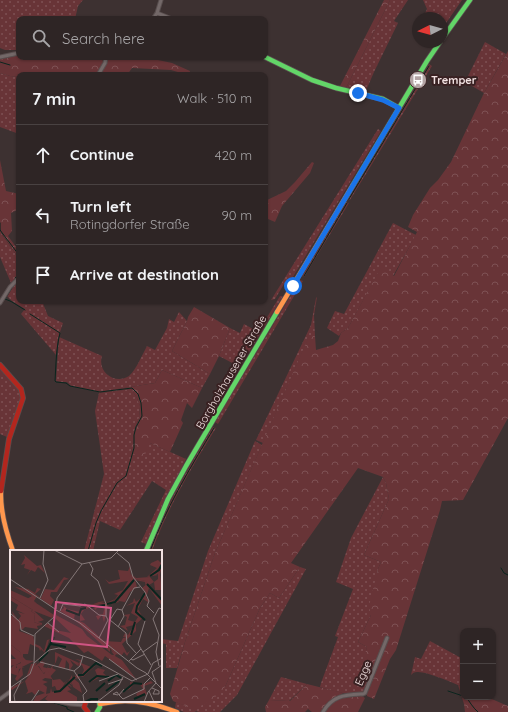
<!DOCTYPE html>
<html lang="en">
<head>
<meta charset="utf-8">
<style>
	:root { --surface:#2e2525; --page:#362d2d; --text:#f1f3f6; --muted:#a7a5a7; --line:#494242 }
	body { margin:0; font-family:Quicksand,sans-serif; background:var(--page); color:var(--text) }
	.controls { position:absolute; right:12px; bottom:12px; display:grid; overflow:hidden; border-radius:8px; box-shadow:0 1px 3px #0004 }
	.controls button { width:36px; height:36px; display:grid; place-items:center; padding:0; border:0; border-bottom:1px solid var(--line); background:var(--surface); color:var(--text); font:20px sans-serif }
	.compass { position:absolute; left:412px; top:12px; width:36px; height:36px; border-radius:50%; background:var(--surface); box-shadow:0 1px 3px #0004; rotate:264deg }
	.stop { position:absolute; width:12px; height:12px; margin:-9px; border:3px solid #1a73e8; border-radius:50%; background:#fff }
	.stop.end { background:#1a73e8; border-color:#fff; box-shadow:0 1px 4px #0008 }
	.list { margin:0; padding:0; list-style:none }
	h2 { display:flex; justify-content:space-between; align-items:center; height:52px; margin:0; padding:0 16px; font-size:17px }
	h2 small { font-size:13px; font-weight:400; color:var(--muted) }
	.list li { display:grid; grid-template-columns:26px 1fr auto; gap:12px; align-items:center; box-sizing:border-box; height:60px; padding:0 16px; border-top:1px solid var(--line) }
	.list b { display:block; font-size:15px; white-space:nowrap }
	.list p { margin:0; font-size:13px; white-space:nowrap; color:var(--muted) }
	.list em { font-size:13px; font-style:normal; color:var(--muted) }
	.icon { flex:none; width:22px; height:22px; fill:none; stroke:currentColor; stroke-width:2; stroke-linecap:round; stroke-linejoin:round }
	.map { position:relative; flex:none; width:508px; height:712px; overflow:hidden }
	.search { position:absolute; background:var(--surface); box-shadow:0 1px 3px #0004; left:16px; top:16px; width:252px; height:44px; display:flex; align-items:center; gap:10px; box-sizing:border-box; padding:0 14px; border-radius:8px; color:var(--muted); font-size:15px }
	.panel { position:absolute; background:var(--surface); box-shadow:0 1px 3px #0004; left:16px; top:72px; width:252px; height:232px; border-radius:8px }
	.map>svg:first-child { display:block }
	.grass { fill:url(#grass-dots) }
	.forest { fill:url(#forest-crowns) }
	.lines { fill:none; stroke-linecap:round; stroke-linejoin:round }
	.stream { stroke:#0b251e; stroke-width:1 }
	.street-casing { stroke:#594e4e; stroke-width:5 }
	.fast-casing { stroke:#594e4e; stroke-width:6 }
	.slow-casing { stroke:#594e4e; stroke-width:6 }
	.jam-casing { stroke:#594e4e; stroke-width:6 }
	.street { stroke:#736868; stroke-width:3 }
	.fast { stroke:#63d668; stroke-width:4.5 }
	.slow { stroke:#ff974d; stroke-width:4.5 }
	.jam { stroke:#b3261e; stroke-width:4.5 }
	.route { stroke:#1a73e8; stroke-width:5 }
	.labels { text-anchor:middle; dominant-baseline:central; stroke-width:4; stroke-linejoin:round; paint-order:stroke }
	.poi-label { font-size:11px; font-weight:bold; fill:#f2e2e2; stroke:#392122; text-anchor:start }
	.street-label { font-size:11px; fill:#f2e2e2; stroke:#392122 }
	.inset-river { fill:none; stroke:#0b251e; stroke-width:2 }
	.inset-road { fill:none; stroke:#857878; stroke-width:1 }
	.view { fill:#d05584; fill-opacity:0.15; stroke:#d05584; stroke-width:2 }
	.inset-edge { fill:none; stroke:#f2e2e2; stroke-width:2 }
</style>
</head>
<body>
<div class="map">
<svg width="508" height="712" viewBox="0 0 508 712">
	<defs>
		<pattern id="grass-dots" width="8" height="8" patternUnits="userSpaceOnUse"><rect width="8" height="8" fill="#683437"/><path d="M2 2h.1M6 6h.1" fill="none" stroke="#7e5154" stroke-width="1.8" stroke-linecap="round"/></pattern>
		<pattern id="forest-crowns" width="20" height="18" patternUnits="userSpaceOnUse"><rect width="20" height="18" fill="#683437"/><path d="M2 6a3 3 0 1 1 6 0M12 15a3 3 0 1 1 6 0" fill="none" stroke="#7e5154"/></pattern>
	</defs>
	<rect width="100%" height="100%" fill="#3d3131"/>
	<!-- grass -->
	<path class="grass" d="M0,0H83L78,6L75,19H19V50H5L0,48Z
		M390,0H408L394,21L398,23L374,72L365,93L346,88Z
		M423,0H462L442,29V18H423L427,9Z
		M485,42L506,54L484,93L465,82Z
		M429,64L432,66L350,200L348,199Z
		M0,73L10,76L19,77V134L0,127Z
		M378,129L381,131L290,282L284,284L275,299L271,300Z
		M346,202L349,203L304,277L302,276Z
		M393,223L416,235L393,276L381,268L348,328L341,333L339,336L327,328L335,311L344,314Z
		M0,228L1,233L19,259V275L11,283L0,257Z
		M19,280V301H42L48,316L63,323L58,338L56,355L21,314L25,309L12,301L7,296L14,286Z
		M300,280L303,281L218,424L215,422Z
		M280,296H283L241,365L238,366L219,356L230,328L240,333L244,324L258,332Z
		M317,297L314,315L315,336L309,337L263,443L256,440L311,325L316,298Z
		M179,312L187,321L172,351L210,374L202,388L162,370L155,383L99,392L71,386L67,382H62L56,381L59,337L102,356C97,372 115,385 129,376C136,370 142,355 147,346L155,350L167,328L169,319L174,322Z
		M0,368L18,387L21,397L7,437L0,434Z
		M234,368L238,371L213,412L209,413Z
		M131,389L137,398L140,406L139,418L135,428L131,453L147,452V443H150L186,459L170,492L146,544L141,542L166,490L152,481L120,530L100,521L93,551H84L104,474L95,411L99,393Z
		M213,427L216,428C192,467 168,507 152,551H149C165,507 189,467 213,427Z
		M255,441L262,445L215,553L185,642L177,668H166V644L161,643V639L178,641L208,551Z
		M383,477L386,483L389,499L364,555L381,562L378,569L371,615L358,642L367,647L362,671L370,675L364,692C350,697 334,691 320,687L321,683L338,637L335,636L353,589L336,582L351,538Z
		M300,567L306,569L237,695L220,712H198L196,711L195,712H184L175,708L176,702L189,707L225,687L260,608L270,593L279,598Z
		M430,641L463,659V687C453,683 426,671 417,672C414,672 413,673 411,675L415,657L421,659Z
		M281,677L307,684L289,701L269,700Z"/>
	<!-- forest -->
	<path class="forest" d="M384,0H390L346,88L340,86Z
		M508,51V418L463,500L442,501L440,510L396,650L390,659L374,699L367,696V694L374,676L362,671L361,668L367,647L358,642L371,615L369,606L378,569L381,562L364,555L389,499L386,483L383,477L358,468L291,563L300,567L279,598L270,593L260,608L225,687C217,697 202,710 188,707C183,705 178,703 173,701L170,694L185,642L215,553L309,336H315L316,350L333,345L338,341L341,333L348,328L381,267L394,276L417,232L408,227L413,215L430,188L438,180L451,162L484,93Z
		M19,55V57H102L103,62L97,75H57L52,72L49,75H19V77L10,76L0,73V59Z
		M109,57H144L172,63L190,71L189,75H188L171,70L132,68L127,75H100Z
		M0,160L6,191L19,194V209L11,213L12,231L8,236L19,251V259L1,232L0,228Z
		M312,162L314,163L310,173L282,206L275,222L268,219L265,224V201L286,191L295,182Z
		M194,307L230,328L219,356L210,374L172,351L187,321L188,317Z
		M162,370L202,388L192,408L187,403L181,420L183,423L170,452L150,443L147,444V452L143,456H139L131,453L133,435L139,418L140,406L137,398L131,389L99,393V392L155,383Z
		M307,684L343,693L342,694C333,698 326,703 321,712H312L308,709L305,712H266L265,707L269,700L290,701Z
		M458,685L463,687V697H487L508,706V712H465L464,704Z
		M362,696L365,698L358,712H325C333,697 347,697 362,696Z"/>
	<g class="lines">
		<!-- stream -->
		<path class="stream" d="M0,62L10,65
			M349,199L429,66
			M0,223V230L6,238L19,255
			M304,276L347,203
			M15,278L19,274
			M13,286L5,299L10,301L12,302L25,310
			M30,314L60,333C56,349 56,365 55,381L56,382L66,383L70,386L100,392L132,388L138,394L141,403L142,416L136,427L134,435V448L126,476L117,483L101,511L96,523L88,551
			M150,551C166,508 190,468 214,428
			M501,568L504,573L508,575
			M448,691L463,696
			M466,697C470,702 473,708 478,712
			M49,701L67,707V709L74,712"/>
		<defs>
			<path id="street" d="M157,13L172,19
				M153,19L157,13L161,0
				M0,57L19,53
				M98,75L105,63L106,57
				M0,303L10,287L19,278
				M0,699L11,691
				M56,701L71,704L84,705
				M323,712C333,695 345,695 363,694L365,693L387,638"/>
			<path id="fast" d="M442,39L470,0
				M265,57L312,80L336,88L383,99L399,108
				M353,185L427,61L440,42
				M146,551L168,499L186,466L277,312
				M97,712L100,707L99,701"/>
			<path id="slow" d="M277,312L353,185
				M1,491C0,512 6,532 13,551
				M100,704C108,703 117,701 125,701C142,701 161,706 177,712"/>
			<path id="jam" d="M0,365L21,389L23,398L9,439L1,491
				M86,701L84,707L88,712"/>
		</defs>
		<!-- street casing -->
		<use href="#street" class="street-casing"/>
		<!-- fast casing -->
		<use href="#fast" class="fast-casing"/>
		<!-- slow casing -->
		<use href="#slow" class="slow-casing"/>
		<!-- jam casing -->
		<use href="#jam" class="jam-casing"/>
		<!-- street -->
		<use href="#street" class="street"/>
		<!-- fast -->
		<use href="#fast" class="fast"/>
		<!-- slow -->
		<use href="#slow" class="slow"/>
		<!-- jam -->
		<use href="#jam" class="jam"/>
	</g>
	<g class="lines">
		<!-- route -->
		<path class="route" d="M293,286L399,108L383,100L358,93"/>
	</g>
	<!-- icons -->
	<defs>
		<symbol id="bus-disc" viewBox="-11 -11 22 22"><circle r="9.5" fill="#b3a4a4" stroke="#392122"/><path d="M-5-6H5V4H4V6H2V4H-2V6H-4V4H-5ZM-3.5-4V0h7V-4ZM-3.5 1.2v1.5H-2V1.2ZM2 1.2v1.5H3.5V1.2Z" fill="#fff"/></symbol>
	</defs>
	<g fill-rule="evenodd">
		<use href="#bus-disc" x="408" y="70" width="20" height="20"/>
	</g>
	<g class="labels">
		<!-- poi labels -->
		<g class="poi-label">
			<text x="431" y="80">Tremper</text>
		</g>
		<!-- street labels -->
		<g class="street-label">
			<text transform="translate(231 372) rotate(-60)">Borgholzhausener Straße</text>
			<text transform="translate(363 673) rotate(-67)">Egge</text>
		</g>
	</g>
	<!-- overview -->
	<g transform="translate(10 550)">
		<rect width="152" height="152" fill="#3d3131"/>
		<path d="M152,14L150,25L152,40H145L144,32L139,35L152,50V56L139,38L136,48L135,46L139,51L137,55L134,54L132,53L137,55L138,52L133,49L128,59L133,68L126,74V81L112,94L117,103L120,101L117,106L114,102L112,105L104,104L100,98V102L66,71L50,61L54,58L53,55L57,59L70,62L78,56L89,52L95,51L74,60L71,64L75,70L70,71V65L65,64L64,69L74,73L94,91L111,92L113,88H117L113,87L115,83L118,85L124,75L116,77L118,81L110,76L115,75L117,67L114,65L120,64L118,70L125,72L128,67L121,63L125,53L116,56L123,52L124,48L126,52L132,47L135,42L132,38L137,34L135,31L124,29L116,37L113,45L107,48L109,52L107,49L103,52L108,45L104,44L113,40L118,31L99,34L95,29L99,32L110,29L108,20L118,21L120,16L121,26V24L126,28L140,27L144,32L148,29V24H145ZM54,27L59,29L54,30L47,42H41L40,46L44,50L41,56L27,46L24,51L27,54L17,49L22,46L5,37L18,39L25,43L27,38L31,39L25,44L31,48L35,39L44,40ZM0,46L23,60L21,61L25,64L24,72L32,75L27,76L28,79L15,77L12,80L10,78L9,81L23,86L25,94L30,96L34,101L37,90L41,89L39,90L36,101L34,105L28,111L36,101L34,102L31,99L30,101L29,98L20,94L18,104H13V107L16,110L24,111L12,117L13,125L7,131L5,129L11,118H7L6,115L11,113L10,102L0,94V66H3L2,61L8,70L11,66L8,62L15,64L6,60L8,55L0,50ZM45,102L69,113L68,116L60,110L63,115L59,121V114L56,110L55,119L48,117L52,109L48,106L46,112L42,118L46,120L39,128L37,122L33,123L29,116H25L32,111L35,113L33,117L40,119L45,113Z" fill="#683437"/>
		<path d="M14,5L27,16L31,15L35,23L28,17L25,22L21,20L17,25L20,20L14,18L15,14L11,15L15,8ZM148,10L152,14L144,23L148,25L137,27L147,18L140,15L141,13ZM125,29L136,31L137,34L136,38L135,32L125,30L127,37L120,42L115,52L109,51L107,48L113,45V41ZM0,40L20,49L44,65L42,68L24,61L34,70L28,72L32,73V75L24,72L25,64L21,61L23,60L0,46ZM105,49L102,52L107,49L109,52L102,54L103,61L102,52L98,56L94,72L92,65L88,70L86,66L93,64L95,56L90,55L85,60L84,57L80,58L89,52L96,53ZM46,65L72,79L77,86L102,105H104L101,101L106,104L105,106L112,110L126,129L95,106L92,111L78,101L74,103L59,88L34,76L37,73L43,77L44,72L45,80L61,83L46,69ZM0,94L10,102L13,111L6,115V118L15,117L9,119L8,126L0,123V119L4,115L0,116V109H6L0,103ZM65,109L71,110V113L81,117L83,115L85,116L73,127L68,125L70,128L64,129L69,133L72,143L63,137L61,130L62,135L58,132L62,125V128L68,124H72L74,120L72,115L68,116L70,111ZM27,113L25,116L30,114L28,116L34,124L39,115L38,118H41L38,122L43,130L50,129L54,133L57,130L59,129L56,131L52,138L57,132L62,137L57,135L61,140L57,141L67,147V152H34L38,151L35,149L38,145L28,152H23L26,146L35,143L29,140L25,145L22,142L16,144L18,141L15,131L2,140L0,138L15,131L19,126L16,128L21,114ZM35,128L42,129V137L45,136L47,141L42,142L41,138L40,143L36,144L37,137L33,134L38,132L32,130ZM88,118L95,120L93,123L98,127L92,126L79,133L87,125L85,120Z" fill="#683437" fill-rule="evenodd"/>
		<path d="M141,131L143,133L134,136L137,144L128,147L126,144L133,139L130,134L125,133L120,139L113,142L120,137V132L134,134Z" fill="#683437"/>
		<path class="inset-river" d="M140,26L149,20L152,14M137,34L152,50M135,43L127,56L126,62L135,70M97,54L105,52L124,30M81,57L95,55M56,60L69,65L71,59L76,58M121,85L125,72M41,94L56,97M36,102L44,87M29,111L38,102M68,125H73L86,113L92,116M98,131L106,125L111,128M79,132L87,126L99,127M86,141L95,133M96,141L109,131M44,142L50,141L65,127M113,142L124,133L132,134M124,149L135,144M75,152L81,149H88"/>
		<path class="inset-road" d="M44,0L72,14L101,8L109,0M107,3L119,13L123,27L135,42L139,51L137,56L144,63M79,12L83,19L81,25L88,31L96,54V66L98,70M0,29L45,59M30,48L38,30L33,14L34,0M46,59L47,48L72,14M46,60L70,73L127,118L136,123L152,139M50,61L53,54L70,56L75,54L89,65L96,66M0,63L10,72L11,80L24,86M100,70L107,59L112,60L124,38L130,37M100,70L116,83L117,93L126,103M135,71L128,94L141,115M38,73L49,82M108,77L114,66L112,60M89,88L98,70M133,102L147,92M99,109L127,130M121,109L123,110L135,104M119,111L131,99M30,112L64,121L77,141L73,145L74,152M24,113L39,100L49,98L82,109L122,131L138,124M149,116L146,102L149,85L143,69L149,58L152,59M64,121L70,116L73,106M142,122L152,115M138,124L143,113L152,108M89,131L108,124M98,134L113,129M0,138L20,124L24,113L25,84L44,67L46,60M142,138L149,141V144H143L145,140M134,139V134L140,128M139,141L144,152M108,145L103,144L107,142L109,145M113,149L134,139M113,149L109,145L114,139M5,152L4,145L11,131M21,152L29,140M87,152L109,135L113,127M134,152L138,142L146,133L142,122"/>
		<path class="view" d="M46,52L101,58L97,97L42,91Z"/>
		<rect width="152" height="152" class="inset-edge"/>
	</g>
</svg>
<div class="controls">
<button>+</button>
<button>−</button>
</div>
<svg class="compass" viewBox="-18 -18 36 36"><path d="M0-13l5 13h-10z" fill="#e53935"/><path d="M0 13l5-13h-10z" fill="#a7a5a7"/></svg>
<div class="stop" style="left:293px;top:286px"></div>
<div class="stop end" style="left:358px;top:93px"></div>
<div class="search"><svg class="icon" aria-label="search" viewBox="0 0 24 24"><circle cx="10" cy="10" r="6"/><path d="M15 15l6 6"/></svg>Search here</div>
<section class="panel">
<h2>7 min<small>Walk · 510 m</small></h2>
<ul class="list">
<li><svg class="icon" aria-label="ahead" viewBox="0 0 24 24"><path d="M12 20V5M6 11l6-6 6 6"/></svg><div><b>Continue</b></div><em>420 m</em></li>
<li><svg class="icon" aria-label="left" viewBox="0 0 24 24"><path d="M17 20v-9H6M10 6l-5 5 5 5"/></svg><div><b>Turn left</b><p>Rotingdorfer Straße</p></div><em>90 m</em></li>
<li><svg class="icon" aria-label="arrive" viewBox="0 0 24 24"><path d="M6 21V4h12l-3 4 3 4H6"/></svg><div><b>Arrive at destination</b></div></li>
</ul>
</section>
</div>
</body>
</html>
